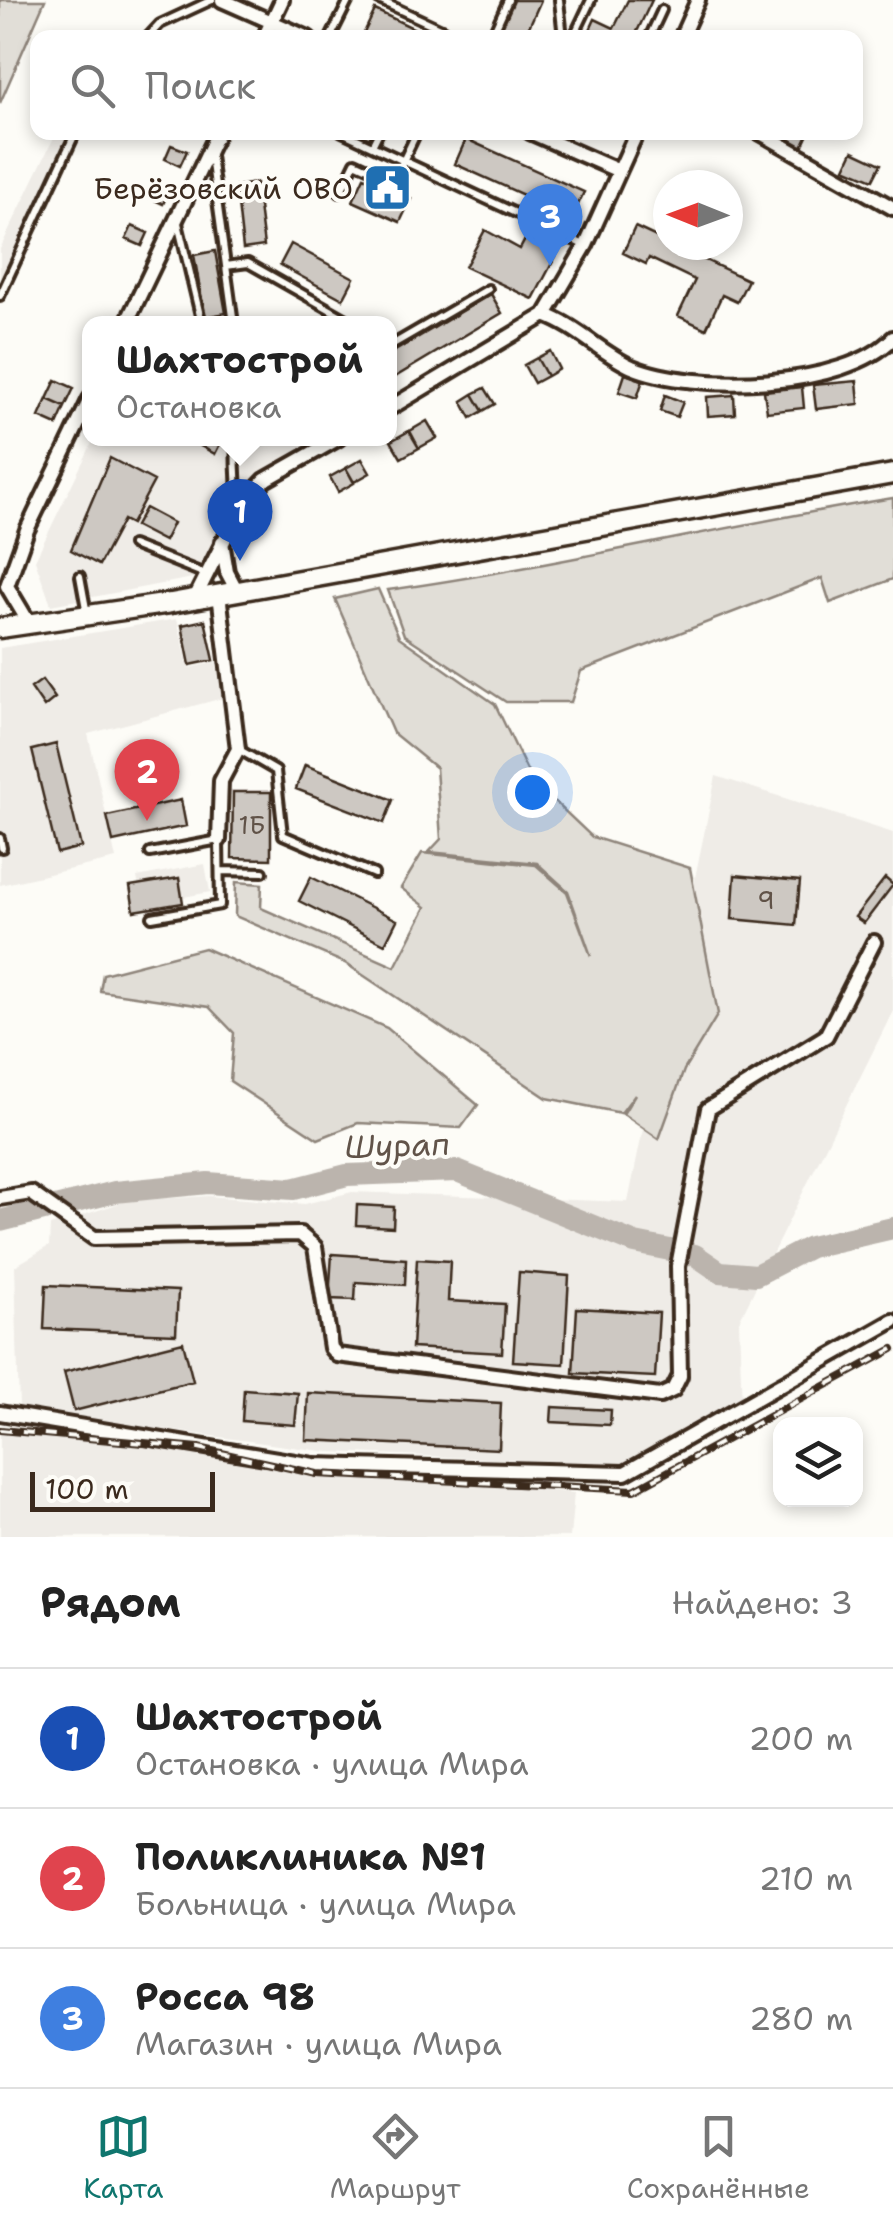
<!DOCTYPE html>
<html lang="ru">
<head>
<meta charset="utf-8">
<style>
	:root { --surface:#fff; --page:#f6f6f6; --text:#222; --muted:#767676; --line:#e0e0e0; --accent:#0f766e }
	body { margin:0; font-family:"Shantell Sans",sans-serif; background:var(--page); color:var(--text) }
	.controls { position:absolute; right:30px; bottom:30px; display:grid; overflow:hidden; border-radius:20px; box-shadow:0 5px 15px #0003 }
	.controls button { width:90px; height:90px; display:grid; place-items:center; padding:0; border:0; border-bottom:2px solid var(--line); background:var(--surface); color:var(--text); font:50px sans-serif }
	.compass { position:absolute; left:653px; top:170px; width:90px; height:90px; border-radius:50%; background:var(--surface); box-shadow:0 5px 15px #0003; rotate:271deg }
	.scale { position:absolute; left:30px; bottom:25px; width:185px; box-sizing:border-box; padding-left:10px; border:5px solid #3b2a1e; border-top:0; font-size:28px; line-height:35px; white-space:nowrap; color:#3b2a1e; -webkit-text-stroke:8px #fdfcf7; paint-order:stroke }
	.you { position:absolute; left:532px; top:792px; width:35px; height:35px; margin:-25px; border:8px solid #fff; border-radius:50%; background:#1a73e8; box-shadow:0 0 0 15px #1a73e833 }
	.badge { display:grid; place-items:center; width:65px; height:65px; border-radius:50%; background:var(--accent); color:#fff; font-size:32px; font-weight:700 }
	.pin { position:absolute; translate:-50% -82px; filter:drop-shadow(0 2px 5px #0008) }
	.pin::after { content:''; position:absolute; top:52px; width:35px; height:30px; background:inherit; clip-path:polygon(0 0,100% 0,50% 100%) }
	.popup { position:absolute; left:82px; top:316px; width:315px; height:130px; box-sizing:border-box; display:grid; place-content:center; border-radius:20px; background:var(--surface); filter:drop-shadow(0 2px 8px #0005); font-size:32px; white-space:nowrap; color:var(--muted) }
	.popup b { font-size:38px; color:var(--text) }
	.popup::after { content:''; position:absolute; left:50%; top:100%; margin-left:-20px; border:20px solid transparent; border-top-color:var(--surface) }
	.list { margin:0; padding:0; list-style:none }
	h2 { display:flex; justify-content:space-between; align-items:center; height:130px; margin:0; padding:0 40px; font-size:42px }
	h2 small { font-size:32px; font-weight:400; color:var(--muted) }
	.list li { display:grid; grid-template-columns:65px 1fr auto; gap:30px; align-items:center; box-sizing:border-box; height:140px; padding:0 40px; border-top:2px solid var(--line) }
	.list b { display:block; font-size:38px; white-space:nowrap }
	.list p { margin:0; font-size:32px; white-space:nowrap; color:var(--muted) }
	.list em { font-size:32px; font-style:normal; color:var(--muted) }
	.icon { flex:none; width:55px; height:55px; fill:none; stroke:currentColor; stroke-width:2; stroke-linecap:round; stroke-linejoin:round }
	.map { position:relative; flex:none; width:893px; height:1537px; overflow:hidden }
	.search { position:absolute; background:var(--surface); box-shadow:0 5px 15px #0003; left:30px; right:30px; top:30px; height:110px; display:flex; align-items:center; gap:25px; box-sizing:border-box; padding:0 35px; border-radius:20px; color:var(--muted); font-size:38px }
	.sheet { height:550px; background:var(--surface) }
	nav { display:flex; justify-content:space-around; align-items:center; box-sizing:border-box; height:140px; border-top:2px solid var(--line); background:var(--surface); font-size:28px; color:var(--muted) }
	nav a { display:grid; justify-items:center; gap:5px }
	nav .on { color:var(--accent) }
	.map>svg:first-child { display:block }
	.built { fill:#efece7 }
	.green { fill:#e1ded7; stroke:#8e847a; stroke-width:2.5 }
	.lines { fill:none; stroke-linecap:round; stroke-linejoin:round }
	.river { stroke:#bbb4ad; stroke-width:22 }
	.building { fill:#cdc8c2; stroke:#3b2a1e; stroke-width:2.5 }
	.lane-casing { stroke:#3b2a1e; stroke-width:14 }
	.street-casing { stroke:#3b2a1e; stroke-width:20 }
	.secondary-casing { stroke:#3b2a1e; stroke-width:25 }
	.lane { stroke:#fdfcf7; stroke-width:6 }
	.street { stroke:#fdfcf7; stroke-width:12 }
	.secondary { stroke:#fdfcf7; stroke-width:18 }
	.rail-casing { stroke:#3b2a1e; stroke-width:8 }
	.rail { stroke:#fdfcf7; stroke-width:4; stroke-dasharray:11; stroke-linecap:butt }
	.labels { text-anchor:middle; dominant-baseline:central; stroke-width:8; stroke-linejoin:round; paint-order:stroke }
	.number-label { font-size:25px; fill:#605247 }
	.poi-label { font-size:30px; fill:#3b2a1e; stroke:#fdfcf7; text-anchor:end }
	.water-label { font-size:32px; font-style:italic; fill:#615349; stroke:#fdfcf7 }
</style>
</head>
<body>
<div class="map">
<svg width="893" height="1537" viewBox="0 0 893 1537">
	<rect width="100%" height="100%" fill="#fdfcf7"/>
	<filter id="ink" filterUnits="userSpaceOnUse"><feTurbulence type="fractalNoise" baseFrequency=".01" numOctaves="2"/><feDisplacementMap in="SourceGraphic" scale="20" xChannelSelector="R" yChannelSelector="G"/><feConvolveMatrix kernelMatrix="1 2 1 2 8 2 1 2 1" color-interpolation-filters="sRGB"/></filter>
	<g filter="url(#ink)">
		<!-- built -->
		<path class="built" d="M56,133H72L0,283V249Z
			M94,439H318L263,475L238,499L213,542L203,576L51,605L35,560Z
			M177,619L189,668L216,662L223,698L88,734L116,859L0,885V648Z
			M716,776L893,833V1011L739,1321L742,1409L647,1462L591,1463L329,1452L19,1410L15,1266L49,1246L50,1226L126,1201L208,1196L305,1204L352,1192L628,1202Z
			M205,864L210,892L142,905L137,877Z
			M0,1426L21,1434L574,1493L570,1537H0Z"/>
		<!-- green -->
		<path class="green" d="M0,0H45L0,103Z
			M893,498V579L830,603L822,578L581,671L571,702H506L404,635L388,590C558,566 724,525 893,498Z
			M378,589L399,637L495,704L531,779L592,837L690,868L718,1014L684,1070L659,1139L623,1114L635,1094L621,1113L547,1098L345,963L235,916L236,882L262,884L261,908L395,967L426,907L401,888L422,853L536,865L567,892L591,956L568,891L537,863L429,852L441,839L436,768L393,733L335,599Z
			M204,948L387,1028L478,1105L461,1128L358,1123L318,1139L230,1081L234,1033L209,1007L100,991L103,974Z"/>
		<g class="lines">
			<!-- river -->
			<path class="river" d="M0,1221L115,1192L208,1183L293,1189L347,1175L457,1171L635,1243L695,1255L720,1272L756,1275L810,1247L893,1228"/>
		</g>
		<!-- building -->
		<path class="building" d="M513,0H541L524,38H496Z
			M628,0H652L634,38H600L589,32L595,19L614,28Z
			M375,10L430,36L429,38L363,35Z
			M775,132H809L802,147Z
			M466,139L584,192L572,217L455,164Z
			M171,145L187,151L180,166L165,159Z
			M853,151L881,164L873,180L845,168Z
			M364,177L411,199L400,222L353,201Z
			M153,183L169,191L163,204L146,196Z
			M256,183L264,246L243,249L236,186Z
			M132,226L148,233L142,246L126,239Z
			M635,227L748,280L737,302L722,295L706,329L678,316L695,280L649,258L646,264L623,253Z
			M485,230L520,249L527,236L558,252L533,299L465,267Z
			M291,244L354,278L343,299L280,265Z
			M215,251L226,313L205,317L194,255Z
			M491,294L502,313L390,380V354Z
			M550,351L559,369L547,376L537,358Z
			M537,358L547,376L534,383L524,365Z
			M625,374L643,380L637,398L619,392Z
			M56,380L74,388L65,407L47,399Z
			M857,381L859,404L816,409L813,385Z
			M802,387L804,408L767,412L764,391Z
			M485,388L495,404L483,411L473,394Z
			M473,394L483,411L471,418L462,401Z
			M665,395L683,402L677,417L660,411Z
			M734,395L735,414L708,416L707,397Z
			M47,399L65,407L57,425L39,417Z
			M427,421L437,438L419,448L410,431Z
			M409,431L419,448L401,458L391,441Z
			M186,438H223L215,454Z
			M110,458L154,481L131,524L123,520L99,565L71,550Z
			M362,459L370,473L354,482L346,468Z
			M346,468L354,483L338,492L330,477Z
			M145,508L173,523L164,541L135,526Z
			M205,620L214,660L190,665L182,625Z
			M42,680L55,698L44,707L31,688Z
			M56,744L81,847L57,853L32,750Z
			M305,765L393,800L384,823L296,789Z
			M233,792H271V859L232,858Z
			M181,800L186,826L113,842L107,816Z
			M735,875L800,881L796,925L732,919Z
			M311,877L397,920L385,944L299,901Z
			M179,878L183,903L134,911L130,886Z
			M885,878L893,885L864,923L855,917Z
			M357,1205L394,1207L393,1227L356,1225Z
			M332,1254L406,1259L405,1285L356,1282L355,1300L329,1299Z
			M417,1259L450,1261L448,1301L505,1304L502,1353L412,1348Z
			M519,1272L569,1276L564,1364L513,1361Z
			M46,1285L178,1291L176,1334L44,1329Z
			M577,1308L659,1313L655,1377L573,1373Z
			M183,1342L193,1381L74,1411L64,1372Z
			M244,1389L298,1393L295,1425L242,1421Z
			M308,1393L501,1403L499,1449L306,1440Z
			M552,1407L611,1410L610,1425L551,1422Z"/>
		<g class="lines">
			<defs>
				<path id="lane" d="M379,0L461,38
					M559,0L563,38
					M147,38L160,24L212,0
					M330,38L349,0
					M491,38L508,0
					M573,38L591,0
					M649,38L662,10
					M342,132L584,245
					M372,146L379,132
					M211,156L234,324
					M340,193L355,162L394,180L417,132
					M178,223L202,324
					M226,266L248,263L345,318
					M0,296L76,132
					M390,346L488,289
					M237,438C233,460 238,477 236,498L242,503
					M132,545L205,574
					M80,576L87,614
					M238,749L276,771L283,835L374,874
					M0,838L2,848
					M150,853L219,840L220,905L152,917
					M220,871L263,872"/>
				<path id="street" d="M222,0L308,38
					M264,38L282,0
					M681,38L698,0
					M530,132L619,171
					M759,132L893,208
					M545,315C578,327 601,353 632,367C694,393 845,389 893,338
					M126,324L218,132
					M390,408L545,315L586,245L637,132
					M222,542L227,572L237,591
					M219,594L238,749L221,781L219,840
					M195,598L243,503L265,480L339,438
					M29,623L7,586L27,530L90,399
					M0,1198L31,1193L94,1238L300,1234L315,1247L331,1348L337,1355L660,1396L673,1390L680,1376L678,1266L708,1109L826,1036L874,942
					M0,1413L314,1465L625,1473L893,1321"/>
				<path id="secondary" d="M0,628L171,603L893,474"/>
			</defs>
			<!-- lane casing -->
			<use href="#lane" class="lane-casing"/>
			<!-- street casing -->
			<use href="#street" class="street-casing"/>
			<!-- secondary casing -->
			<use href="#secondary" class="secondary-casing"/>
			<!-- lane -->
			<use href="#lane" class="lane"/>
			<!-- street -->
			<use href="#street" class="street"/>
			<!-- secondary -->
			<use href="#secondary" class="secondary"/>
			<defs>
				<path id="rail" d="M0,1430L199,1448L317,1474L634,1490L893,1349"/>
			</defs>
			<!-- rail casing -->
			<use href="#rail" class="rail-casing"/>
			<!-- rail -->
			<use href="#rail" class="rail"/>
		</g>
	</g>
	<!-- icons -->
	<defs>
		<symbol id="civic-square" viewBox="-11 -11 22 22"><rect x="-9" y="-9" width="18" height="18" rx="4" fill="#1f6fb2" stroke="#fdfcf7"/><path d="M-.6-6.5H3V-4.5H.6V-3L4-1V1h2V6H-6V1h2V-1L-.6-3ZM-1.2 2.5V6h2.4V2.5Z" fill="#fff"/></symbol>
	</defs>
	<g fill-rule="evenodd">
		<use href="#civic-square" x="360" y="160" width="55" height="55"/>
	</g>
	<g class="labels">
		<!-- number labels -->
		<g class="number-label">
			<text x="252" y="825">1Б</text>
			<text x="766" y="900">9</text>
		</g>
		<!-- poi labels -->
		<g class="poi-label">
			<text x="353" y="188">Берёзовский ОВО</text>
		</g>
		<!-- water labels -->
		<g class="water-label">
			<text transform="translate(397 1145) rotate(-2)">Шурап</text>
		</g>
	</g>
</svg>
<div class="controls">
<button><svg class="icon" aria-label="layers" viewBox="0 0 24 24"><path d="M12 4l9 5-9 5-9-5zM3 14l9 5 9-5"/></svg></button>
</div>
<svg class="compass" viewBox="-18 -18 36 36"><path d="M0-13l5 13h-10z" fill="#e53935"/><path d="M0 13l5-13h-10z" fill="#767676"/></svg>
<div class="scale">100 m</div>
<div class="you"></div>
<div class="pin badge" style="left:240px;top:561px;background:#1a4fb4">1</div>
<div class="popup"><b>Шахтострой</b>Остановка</div>
<div class="pin badge" style="left:147px;top:821px;background:#e0444e">2</div>
<div class="pin badge" style="left:550px;top:266px;background:#3f7fe0">3</div>
<div class="search"><svg class="icon" aria-label="search" viewBox="0 0 24 24"><circle cx="10" cy="10" r="6"/><path d="M15 15l6 6"/></svg>Поиск</div>
</div>
<section class="sheet">
<h2>Рядом<small>Найдено: 3</small></h2>
<ul class="list">
<li><span class="badge" style="background:#1a4fb4">1</span><div><b>Шахтострой</b><p>Остановка · улица Мира</p></div><em>200 m</em></li>
<li><span class="badge" style="background:#e0444e">2</span><div><b>Поликлиника №1</b><p>Больница · улица Мира</p></div><em>210 m</em></li>
<li><span class="badge" style="background:#3f7fe0">3</span><div><b>Росса 98</b><p>Магазин · улица Мира</p></div><em>280 m</em></li>
</ul>
</section>
<nav>
<a class="on"><svg class="icon" aria-label="map" viewBox="0 0 24 24"><path d="M3 6l6-2 6 2 6-2v14l-6 2-6-2-6 2zM9 4v14M15 6v14"/></svg>Карта</a>
<a><svg class="icon" aria-label="directions" viewBox="0 0 24 24"><path d="M12 3l9 9-9 9-9-9zM9 14v-3h6M13 9l2 2-2 2"/></svg>Маршрут</a>
<a><svg class="icon" aria-label="saved" viewBox="0 0 24 24"><path d="M7 4h10v16l-5-4-5 4z"/></svg>Сохранённые</a>
</nav>
</body>
</html>
